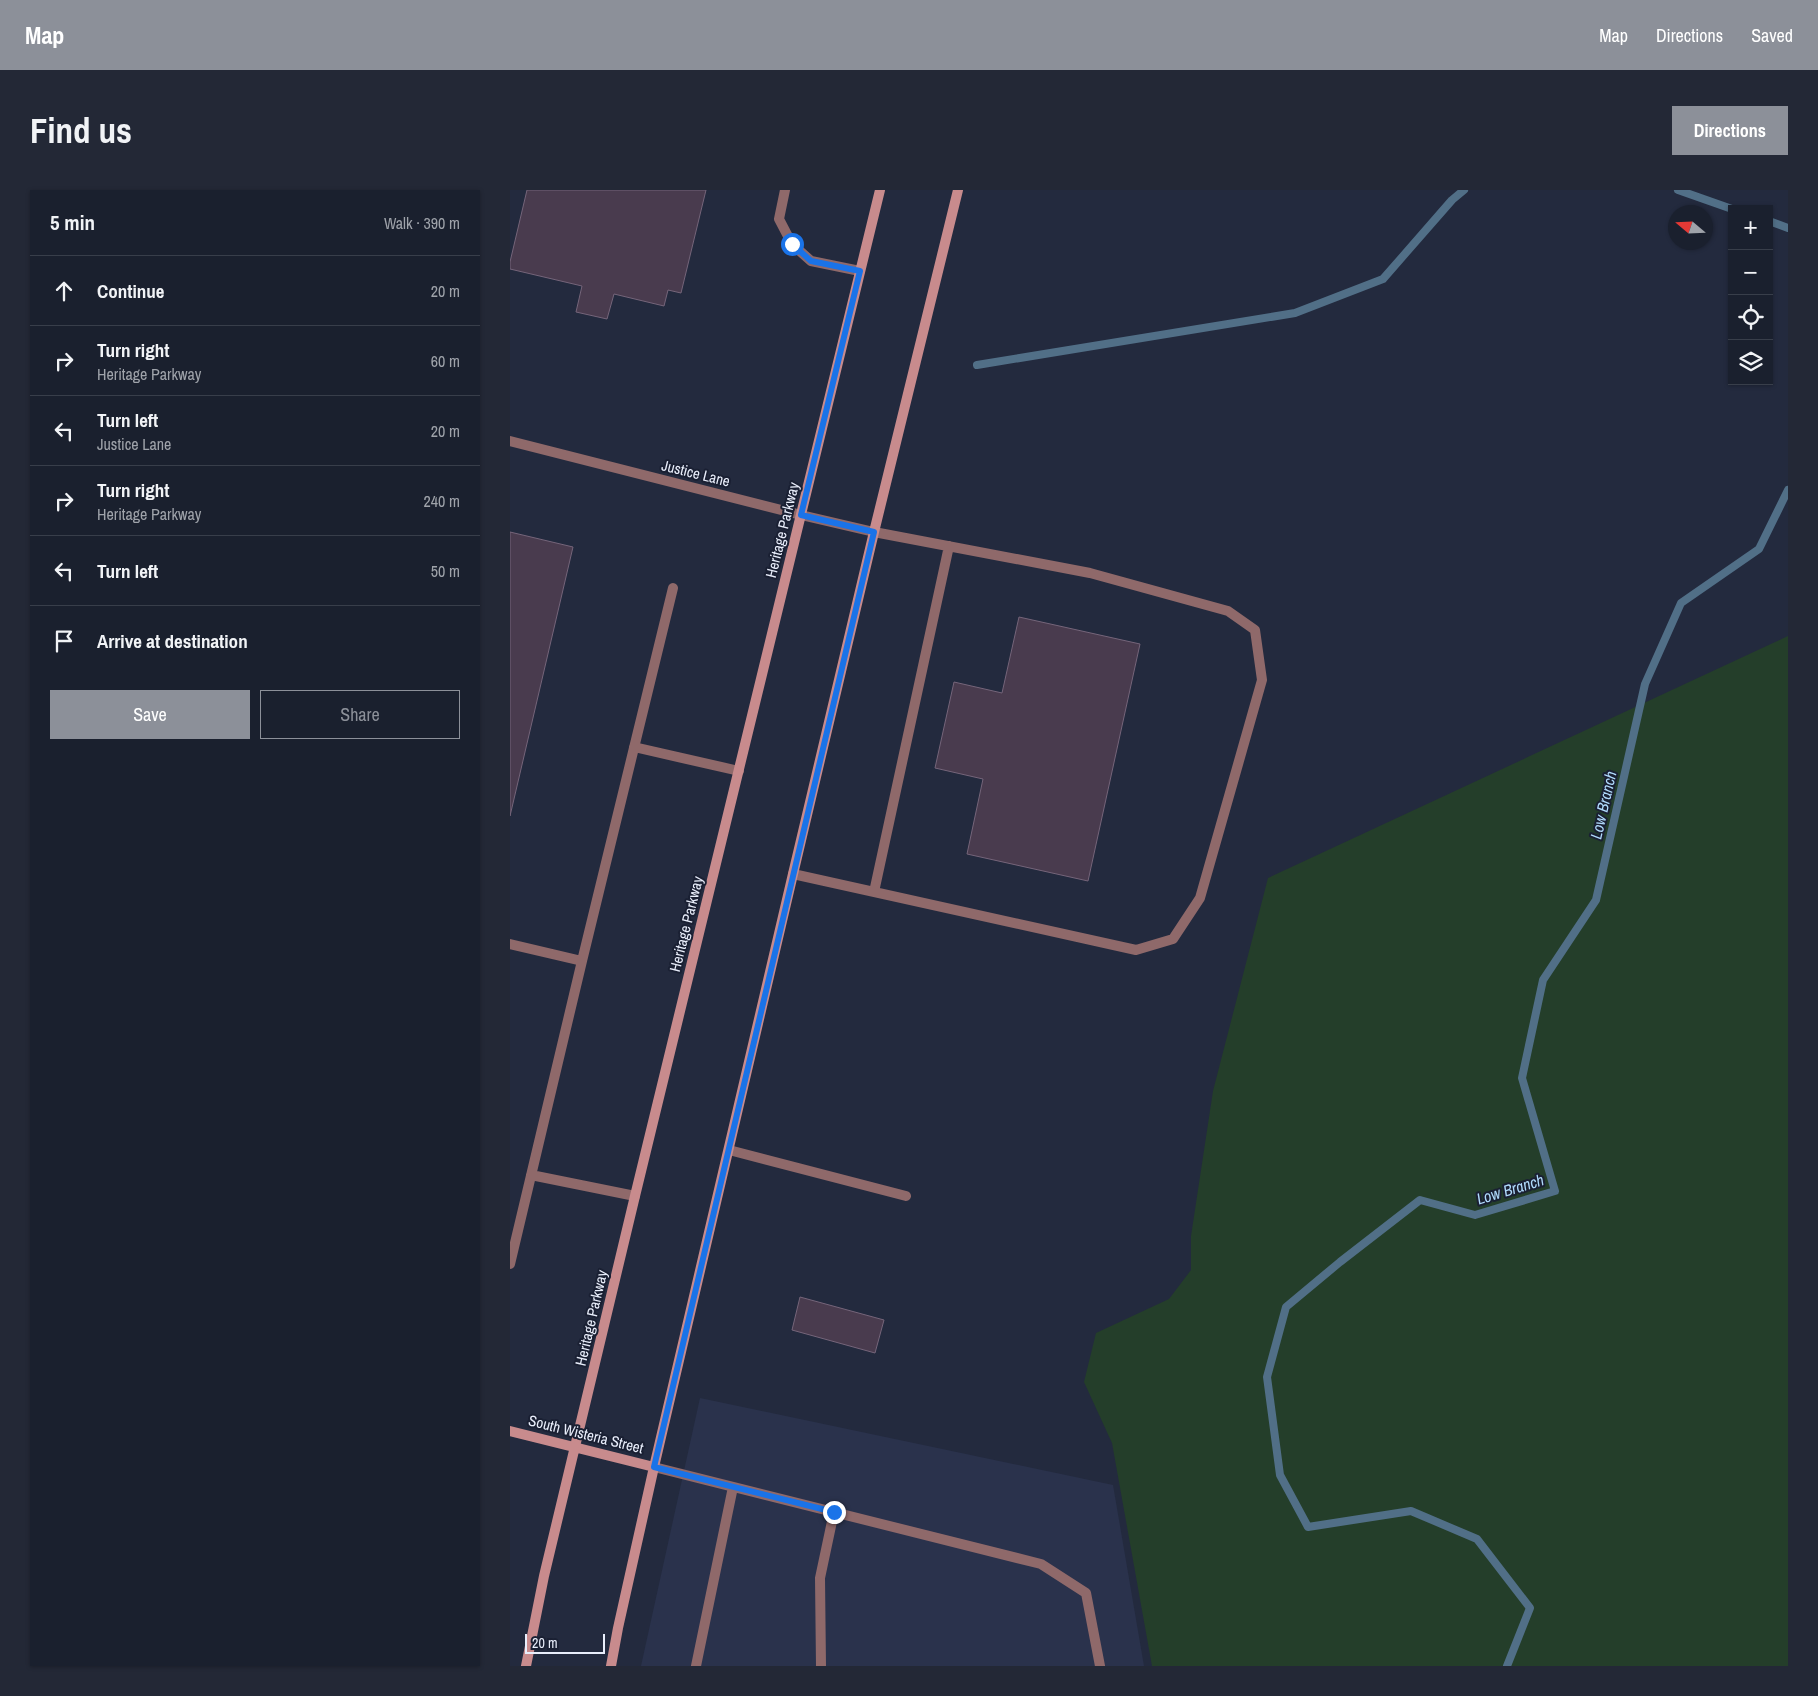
<!DOCTYPE html>
<html lang="en">
<head>
<meta charset="utf-8">
<style>
	:root { --surface:#1a202e; --page:#232836; --text:#f1f3f6; --muted:#9fa3aa; --line:#383e4a; --accent:#8c9099 }
	body { margin:0; font-family:"Archivo Narrow",sans-serif; background:var(--page); color:var(--text) }
	.controls { position:absolute; right:15px; top:15px; display:grid; overflow:hidden; border-radius:0px; box-shadow:0 1px 4px #0004 }
	.controls button { width:45px; height:45px; display:grid; place-items:center; padding:0; border:0; border-bottom:1px solid var(--line); background:var(--surface); color:var(--text); font:25px sans-serif }
	.compass { position:absolute; left:1158px; top:15px; width:45px; height:45px; border-radius:50%; background:var(--surface); box-shadow:0 1px 4px #0004; rotate:289deg }
	.scale { position:absolute; left:15px; bottom:12px; width:80px; box-sizing:border-box; padding-left:5px; border:2px solid #e9eefb; border-top:0; font-size:14px; line-height:18px; white-space:nowrap; color:#e9eefb; -webkit-text-stroke:4px #1a2033; paint-order:stroke }
	.stop { position:absolute; width:15px; height:15px; margin:-11px; border:4px solid #1a73e8; border-radius:50%; background:#fff }
	.stop.end { background:#1a73e8; border-color:#fff; box-shadow:0 1px 5px #0008 }
	.list { margin:0; padding:0; list-style:none }
	h2 { display:flex; justify-content:space-between; align-items:center; height:65px; margin:0; padding:0 20px; font-size:21px }
	h2 small { font-size:16px; font-weight:400; color:var(--muted) }
	.list li { display:grid; grid-template-columns:32px 1fr auto; gap:15px; align-items:center; box-sizing:border-box; height:70px; padding:0 20px; border-top:1px solid var(--line) }
	.list b { display:block; font-size:19px; white-space:nowrap }
	.list p { margin:0; font-size:16px; white-space:nowrap; color:var(--muted) }
	.list em { font-size:16px; font-style:normal; color:var(--muted) }
	.actions { display:flex; gap:10px; padding:15px 20px }
	.actions a { flex:1; padding:11px 0; border:1px solid var(--accent); border-radius:0px; text-align:center; font-size:18px; color:var(--accent) }
	.actions .main { background:var(--accent); color:#fff }
	.icon { flex:none; width:28px; height:28px; fill:none; stroke:currentColor; stroke-width:2; stroke-linecap:round; stroke-linejoin:round }
	.map { position:relative; flex:none; width:1278px; height:1476px; overflow:hidden; border-radius:0px }
	header { display:flex; align-items:center; gap:30px; box-sizing:border-box; height:70px; padding:0 25px; background:var(--accent); color:#fff }
	header strong { font-size:24px }
	nav { display:flex; gap:28px; margin-inline-start:auto; font-size:18px }
	.intro { display:flex; align-items:center; justify-content:space-between; box-sizing:border-box; height:120px; padding:0 30px }
	h1 { margin:0; font-size:35px }
	.button { padding:12px 22px; border-radius:0px; background:var(--accent); color:#fff; font-size:18px; font-weight:700 }
	main { display:flex; gap:30px; padding:0 30px }
	aside { flex:1; background:var(--surface); border-radius:0px; box-shadow:0 1px 4px #0004 }
	.map>svg:first-child { display:block }
	.built { fill:#2a324c }
	.green { fill:#243e2a }
	.lines { fill:none; stroke-linecap:round; stroke-linejoin:round }
	.stream { stroke:#516f87; stroke-width:8 }
	.building { fill:#493b4e; stroke:#75657a }
	.lane { stroke:#8f696a; stroke-width:10 }
	.street { stroke:#8f696a; stroke-width:10 }
	.secondary { stroke:#c88b8d; stroke-width:10 }
	.route { stroke:#1a73e8; stroke-width:6 }
	.labels { text-anchor:middle; dominant-baseline:central; stroke-width:4; stroke-linejoin:round; paint-order:stroke }
	.street-label { font-size:15px; fill:#e9eefb; stroke:#1a2033 }
	.water-label { font-size:16px; font-style:italic; fill:#b0dafc; stroke:#1a2033 }
</style>
</head>
<body>
<header>
<strong>Map</strong>
<nav><a>Map</a><a>Directions</a><a>Saved</a></nav>
</header>
<div class="intro"><h1>Find us</h1><a class="button">Directions</a></div>
<main>
<aside>
<h2>5 min<small>Walk · 390 m</small></h2>
<ul class="list">
<li><svg class="icon" aria-label="ahead" viewBox="0 0 24 24"><path d="M12 20V5M6 11l6-6 6 6"/></svg><div><b>Continue</b></div><em>20 m</em></li>
<li><svg class="icon" aria-label="right" viewBox="0 0 24 24"><path d="M7 20v-9h11M14 6l5 5-5 5"/></svg><div><b>Turn right</b><p>Heritage Parkway</p></div><em>60 m</em></li>
<li><svg class="icon" aria-label="left" viewBox="0 0 24 24"><path d="M17 20v-9H6M10 6l-5 5 5 5"/></svg><div><b>Turn left</b><p>Justice Lane</p></div><em>20 m</em></li>
<li><svg class="icon" aria-label="right" viewBox="0 0 24 24"><path d="M7 20v-9h11M14 6l5 5-5 5"/></svg><div><b>Turn right</b><p>Heritage Parkway</p></div><em>240 m</em></li>
<li><svg class="icon" aria-label="left" viewBox="0 0 24 24"><path d="M17 20v-9H6M10 6l-5 5 5 5"/></svg><div><b>Turn left</b></div><em>50 m</em></li>
<li><svg class="icon" aria-label="arrive" viewBox="0 0 24 24"><path d="M6 21V4h12l-3 4 3 4H6"/></svg><div><b>Arrive at destination</b></div></li>
</ul>
<div class="actions"><a class="main">Save</a><a>Share</a></div>
</aside>
<div class="map">
<svg width="1278" height="1476" viewBox="0 0 1278 1476">
	<rect width="100%" height="100%" fill="#232a3e"/>
	<!-- built -->
	<path class="built" d="M190,1208L603,1295L634,1476H131Z"/>
	<!-- green -->
	<path class="green" d="M1278,446V1476H642L602,1253L574,1192L586,1143L659,1109L681,1080V1046L703,901L758,688Z"/>
	<g class="lines">
		<!-- stream -->
		<path class="stream" d="M1168,0L1222,19
			M1259,31L1278,38
			M467,175L785,123L873,89L942,10L954,0
			M997,1476L1020,1418L967,1349L901,1321L798,1337L770,1285L757,1187L776,1117L830,1072L910,1010L965,1025L1045,1001L1012,888L1033,790L1086,710L1135,494L1171,413L1249,359L1278,300"/>
	</g>
	<!-- building -->
	<path class="building" d="M17,0H196L171,103L158,100L154,116L104,104L97,129L66,122L72,96L0,79V72Z
		M0,342L63,357L0,626Z
		M509,427L630,454L578,691L457,664L473,589L425,578L444,492L492,503Z
		M290,1107L374,1130L365,1163L282,1140Z"/>
	<g class="lines">
		<!-- lane -->
		<path class="lane" d="M275,0L269,29L282,54L301,71L350,81
			M124,557L229,581
			M283,684L626,760L663,749L690,708L752,490L745,440L718,421L580,383L364,342
			M364,702L439,356
			M0,754L72,771L163,398
			M219,960L396,1006
			M21,985L125,1006
			M0,1074L72,771
			M144,1277L531,1374L576,1403L590,1476
			M186,1476L223,1297
			M311,1476L310,1388L324,1322"/>
		<!-- street -->
		<path class="street" d="M0,251L291,325L364,342"/>
		<!-- secondary -->
		<path class="secondary" d="M0,1241L144,1277
			M16,1476L34,1386L125,1006L370,0
			M101,1476L108,1438L144,1277L283,684L364,342L448,0"/>
	</g>
	<g class="lines">
		<!-- route -->
		<path class="route" d="M282,54L301,71L350,81L291,325L364,342L144,1277L324,1322"/>
	</g>
	<g class="labels">
		<!-- street labels -->
		<g class="street-label">
			<text transform="translate(186 283) rotate(14)">Justice Lane</text>
			<text transform="translate(272 340) rotate(-76)">Heritage Parkway</text>
			<text transform="translate(176 734) rotate(-76)">Heritage Parkway</text>
			<text transform="translate(81 1128) rotate(-77)">Heritage Parkway</text>
			<text transform="translate(76 1244) rotate(14)">South Wisteria Street</text>
		</g>
		<!-- water labels -->
		<g class="water-label">
			<text transform="translate(1093 615) rotate(-77)">Low Branch</text>
			<text transform="translate(1000 999) rotate(-17)">Low Branch</text>
		</g>
	</g>
</svg>
<div class="controls">
<button>+</button>
<button>−</button>
<button><svg class="icon" aria-label="locate" viewBox="0 0 24 24"><circle cx="12" cy="12" r="6"/><path d="M12 2v4M12 18v4M2 12h4M18 12h4"/></svg></button>
<button><svg class="icon" aria-label="layers" viewBox="0 0 24 24"><path d="M12 4l9 5-9 5-9-5zM3 14l9 5 9-5"/></svg></button>
</div>
<svg class="compass" viewBox="-18 -18 36 36"><path d="M0-13l5 13h-10z" fill="#e53935"/><path d="M0 13l5-13h-10z" fill="#9fa3aa"/></svg>
<div class="scale">20 m</div>
<div class="stop" style="left:282px;top:54px"></div>
<div class="stop end" style="left:324px;top:1322px"></div>
</div>
</main>
</body>
</html>
